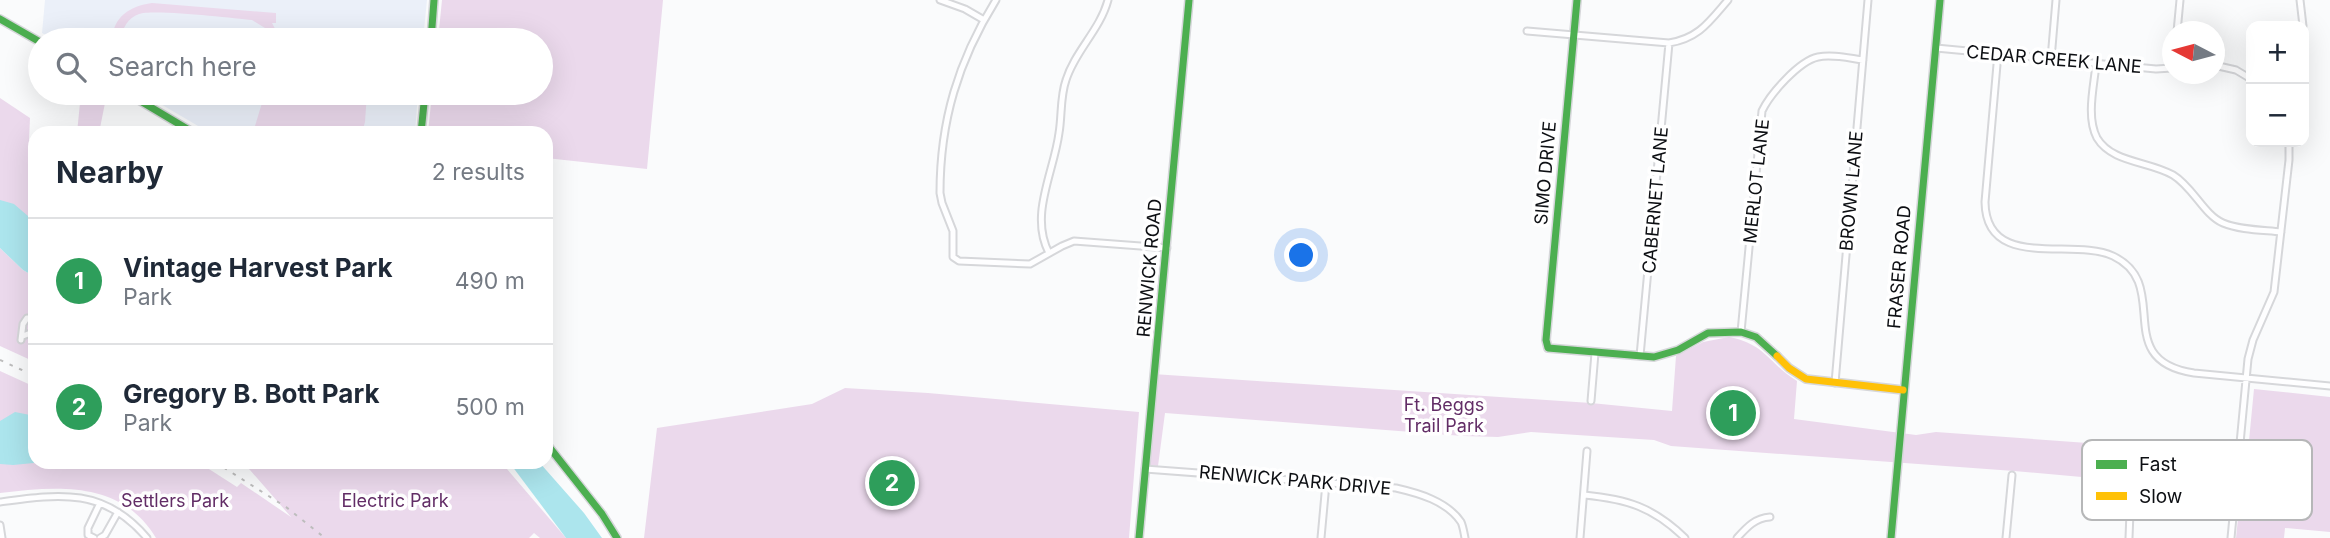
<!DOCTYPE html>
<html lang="en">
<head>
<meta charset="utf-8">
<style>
	:root { --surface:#fff; --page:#f2f2f3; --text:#1f2937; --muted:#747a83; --line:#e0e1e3; --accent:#606265 }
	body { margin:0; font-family:Inter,sans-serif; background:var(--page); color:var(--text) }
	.controls { position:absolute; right:21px; top:21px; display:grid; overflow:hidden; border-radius:14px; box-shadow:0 7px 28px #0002 }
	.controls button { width:63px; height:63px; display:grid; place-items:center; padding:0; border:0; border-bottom:2px solid var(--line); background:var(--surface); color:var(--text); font:35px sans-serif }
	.compass { position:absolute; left:2162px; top:21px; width:63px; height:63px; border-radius:50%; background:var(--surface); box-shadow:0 7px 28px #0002; rotate:276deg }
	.you { position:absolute; left:1302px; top:256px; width:24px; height:24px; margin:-18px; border:5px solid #fff; border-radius:50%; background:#1a73e8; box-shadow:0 0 0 10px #1a73e833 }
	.badge { display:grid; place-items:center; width:46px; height:46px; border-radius:50%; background:var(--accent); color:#fff; font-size:23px; font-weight:700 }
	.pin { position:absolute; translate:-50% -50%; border:4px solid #fff; box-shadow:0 2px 7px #0006 }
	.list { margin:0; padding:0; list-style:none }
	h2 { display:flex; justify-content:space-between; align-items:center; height:91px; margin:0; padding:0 28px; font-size:30px }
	h2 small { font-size:23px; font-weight:400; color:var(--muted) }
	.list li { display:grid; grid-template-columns:46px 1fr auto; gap:21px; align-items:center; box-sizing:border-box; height:126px; padding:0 28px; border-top:2px solid var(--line) }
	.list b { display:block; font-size:26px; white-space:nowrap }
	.list p { margin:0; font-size:23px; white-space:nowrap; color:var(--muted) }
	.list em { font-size:23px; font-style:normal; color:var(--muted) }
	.icon { flex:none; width:38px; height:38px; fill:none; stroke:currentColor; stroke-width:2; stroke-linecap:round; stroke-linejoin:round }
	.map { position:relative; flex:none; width:2330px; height:538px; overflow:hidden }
	.search { position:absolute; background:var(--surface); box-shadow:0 7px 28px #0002; left:28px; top:28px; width:525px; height:77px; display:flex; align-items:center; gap:18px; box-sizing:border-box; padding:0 24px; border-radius:38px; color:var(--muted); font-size:26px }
	.panel { position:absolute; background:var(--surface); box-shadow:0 7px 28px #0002; left:28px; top:126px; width:525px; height:343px; border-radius:21px }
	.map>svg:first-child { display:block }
	.built { fill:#ebf0f9 }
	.green { fill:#ebd9ec }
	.water { fill:#ace5ed }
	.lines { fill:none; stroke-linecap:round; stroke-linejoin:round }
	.street-casing { stroke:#d6d7da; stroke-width:9 }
	.fast-casing { stroke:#d6d7da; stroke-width:10 }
	.slow-casing { stroke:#d6d7da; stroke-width:10 }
	.street { stroke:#fefeff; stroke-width:5 }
	.fast { stroke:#4caf50; stroke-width:7 }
	.slow { stroke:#ffc107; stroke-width:7 }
	.rail { stroke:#bdbdbd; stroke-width:2; stroke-dasharray:3.5 7; stroke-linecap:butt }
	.labels { text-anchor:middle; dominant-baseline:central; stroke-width:7; stroke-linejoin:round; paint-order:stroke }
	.street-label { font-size:18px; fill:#0d0f13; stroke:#fff }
	.park-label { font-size:18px; fill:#622d66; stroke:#fff }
	.key { fill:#fff; stroke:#b6b7b8; stroke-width:2 }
	.key-label { font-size:19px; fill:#0d0f13 }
</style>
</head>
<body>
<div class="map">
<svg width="2330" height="538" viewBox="0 0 2330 538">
	<rect width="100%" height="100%" fill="#fafbfc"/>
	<!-- built -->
	<path class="built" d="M45,0H427L423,40H55L42,33Z
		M142,93H418L415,133H210Z"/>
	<!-- green -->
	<path class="green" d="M442,0H663L647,169L546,158V133H428L432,93H541V40H438Z
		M152,3L276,13V23H272L281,40H272L265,28L252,20C232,18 154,9 139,14C128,18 122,28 121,40H112C113,17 130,6 152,3Z
		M81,93H107L99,133H77Z
		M265,93H367L365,122L362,133H279L255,126Z
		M0,98L30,118L29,140L35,141V222L0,201Z
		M0,248L23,270L35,277V362L0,346Z
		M1729,337C1766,344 1769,364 1797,381L1794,419L1916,435L1936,432L2240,454L2236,491L2014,471L1671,446L1654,440L1531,432L1498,437L1463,436L1165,413L1158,466L1145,464L1153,374L1591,403L1672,411L1676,356L1703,342Z
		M0,371L35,387V462H198L237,487L241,483L291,517L250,470L240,462H501L566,538H540L534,533L529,538H156C121,480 58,486 0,493Z
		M845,388L928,393L1139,412L1129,538H644L657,428L812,404Z
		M2254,389L2330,397V532L2285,528L2284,538H2236L2245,452L2288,455L2248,451Z"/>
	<!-- water -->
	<path class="water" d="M0,200L14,204L35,222V277L23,270L0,248Z
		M15,412L35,416V462H44L13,465L0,464V421Z
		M509,462H539L584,513L602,538H566Z"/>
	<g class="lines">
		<defs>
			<path id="street" d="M940,0L965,9L984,20
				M996,0C958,61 940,121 940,193L942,203L953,231V257L959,261L1030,264L1062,246L1074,241L1167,248
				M2300,0L2303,26
				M1527,31L1669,43C1699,38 1709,22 1728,0
				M2177,32L2180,0
				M1936,48L2156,69L2172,68
				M1998,53L1985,202C1986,272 2073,237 2113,256C2174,285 2109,360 2194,373L2330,386
				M2051,59L2056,0
				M2096,64C2094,86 2086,117 2097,138C2112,163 2149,161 2173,175C2193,187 2204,215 2223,223C2240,230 2262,230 2281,232
				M2214,65L2236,70L2251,79
				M1049,253C1029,215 1054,172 1059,133C1062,116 1060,97 1066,80C1075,51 1100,30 1108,0
				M1741,332L1762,111C1770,94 1799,61 1818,57C1832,54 1848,58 1863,60
				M23,336L33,332L35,328
				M21,340L23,324L27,318L35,319
				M1640,356L1669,43
				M1835,383L1868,0
				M1591,401L1595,353
				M1145,469L1396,488C1418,493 1447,501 1461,522C1463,526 1464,533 1465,538
				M2123 503a9 9 0 1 1 18 0a9 9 0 1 1-18 0Z
				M1584,495C1627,499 1653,507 1685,538
				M0,502C59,494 104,487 147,538
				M0,525L2,538
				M94,538L88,535V528L100,503
				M100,538L105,535L118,512
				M1321,538L1326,483
				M1580,538L1587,451
				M1737,538C1747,527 1755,518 1770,517
				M2006,538L2012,475
				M2129,538L2130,512
				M2231,538L2248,359L2253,340L2274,292L2289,160V142"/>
			<path id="fast" d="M1577,0L1546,340L1548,348L1654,357L1678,350L1708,333L1741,332L1756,337L1777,356
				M0,19L40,42
				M431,40L434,0
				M127,93L194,133
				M421,133L425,93
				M546,443L602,514L617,538
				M1139,538L1189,0
				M1891,538L1940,0"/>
			<path id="slow" d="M1777,356L1789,368L1806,379L1903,390"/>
		</defs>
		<!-- street casing -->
		<use href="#street" class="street-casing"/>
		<!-- fast casing -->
		<use href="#fast" class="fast-casing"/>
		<!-- slow casing -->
		<use href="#slow" class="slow-casing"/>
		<!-- street -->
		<use href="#street" class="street"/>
		<!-- fast -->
		<use href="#fast" class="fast"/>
		<!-- slow -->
		<use href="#slow" class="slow"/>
		<!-- rail -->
		<path class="rail" d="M0,360L35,376
			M215,462L286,507L325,538"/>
	</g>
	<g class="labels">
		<!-- street labels -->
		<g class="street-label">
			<text transform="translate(2054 59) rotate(5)">CEDAR CREEK LANE</text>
			<text transform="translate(1545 173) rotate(-85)">SIMO DRIVE</text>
			<text transform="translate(1756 181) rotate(-84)">MERLOT LANE</text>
			<text transform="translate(1851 191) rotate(-85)">BROWN LANE</text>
			<text transform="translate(1655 200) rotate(-85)">CABERNET LANE</text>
			<text transform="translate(1899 267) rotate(-85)">FRASER ROAD</text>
			<text transform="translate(1149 268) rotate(-85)">RENWICK ROAD</text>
			<text transform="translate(1295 480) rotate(5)">RENWICK PARK DRIVE</text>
		</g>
		<!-- park labels -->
		<g class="park-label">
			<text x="1444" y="404">Ft. Beggs<tspan x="1444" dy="21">Trail Park</tspan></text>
			<text x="175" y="500">Settlers Park</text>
			<text x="395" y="500">Electric Park</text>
		</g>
	</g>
	<!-- legend -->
	<rect x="2082" y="440" width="230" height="80" rx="10" class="key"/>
	<rect x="2096" y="460" width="31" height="9" fill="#4caf50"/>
	<rect x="2096" y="492" width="31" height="8" fill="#ffc107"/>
	<g class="key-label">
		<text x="2139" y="471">Fast</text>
		<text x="2139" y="503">Slow</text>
	</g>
</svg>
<div class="controls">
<button>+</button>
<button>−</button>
</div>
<svg class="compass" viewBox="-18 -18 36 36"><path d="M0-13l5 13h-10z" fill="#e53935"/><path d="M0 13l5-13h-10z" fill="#747a83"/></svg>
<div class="you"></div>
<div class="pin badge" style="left:1733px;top:413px;background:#2e9e5b">1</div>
<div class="pin badge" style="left:892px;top:483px;background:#2e9e5b">2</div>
<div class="search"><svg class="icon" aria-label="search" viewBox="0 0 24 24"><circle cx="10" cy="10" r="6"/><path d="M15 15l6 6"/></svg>Search here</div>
<section class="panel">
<h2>Nearby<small>2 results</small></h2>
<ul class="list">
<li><span class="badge" style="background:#2e9e5b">1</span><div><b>Vintage Harvest Park</b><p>Park</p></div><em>490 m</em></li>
<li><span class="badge" style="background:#2e9e5b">2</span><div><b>Gregory B. Bott Park</b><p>Park</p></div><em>500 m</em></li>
</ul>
</section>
</div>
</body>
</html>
